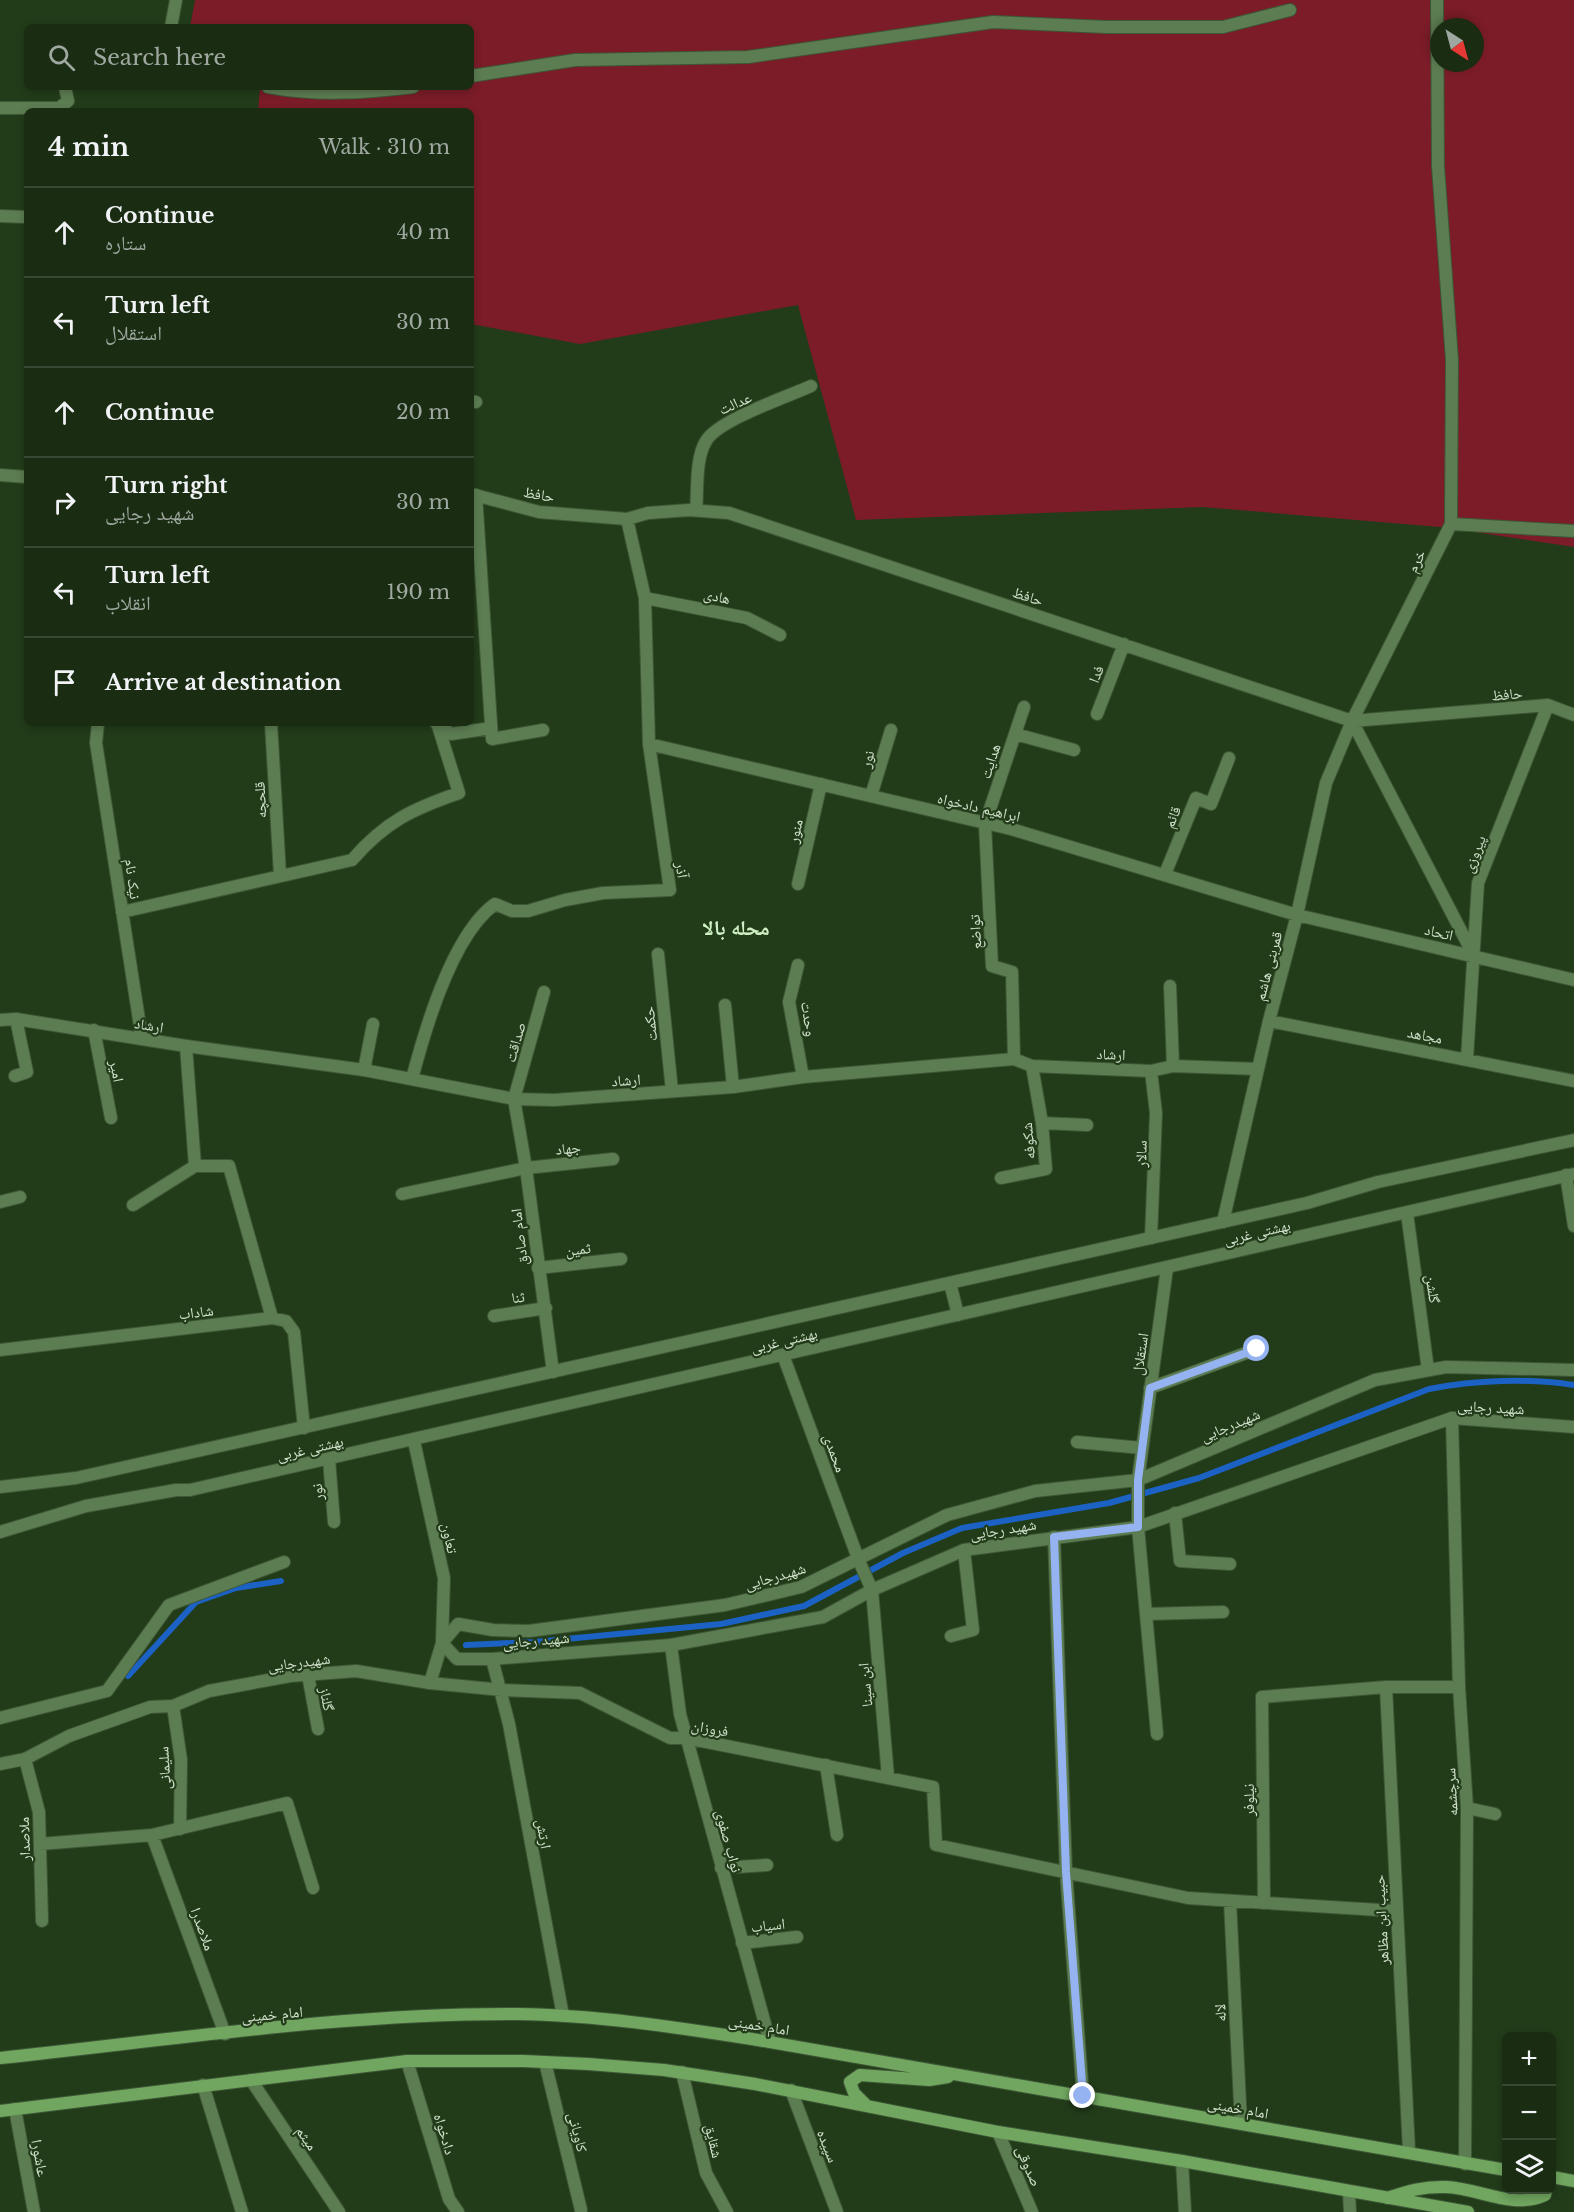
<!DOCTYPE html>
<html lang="en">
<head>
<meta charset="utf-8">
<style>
	:root { --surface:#1a2d13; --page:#23351c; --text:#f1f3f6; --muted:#9fa8a0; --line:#384933 }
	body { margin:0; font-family:"Libre Baskerville","Noto Naskh Arabic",serif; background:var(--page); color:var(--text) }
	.controls { position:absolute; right:18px; bottom:18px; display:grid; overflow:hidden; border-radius:9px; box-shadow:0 3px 9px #0003 }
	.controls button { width:54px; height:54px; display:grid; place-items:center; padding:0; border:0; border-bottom:2px solid var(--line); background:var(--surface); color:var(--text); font:30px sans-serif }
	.compass { position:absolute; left:1430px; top:18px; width:54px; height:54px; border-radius:50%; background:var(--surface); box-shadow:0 3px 9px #0003; rotate:144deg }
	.stop { position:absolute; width:18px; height:18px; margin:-14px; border:4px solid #95b2f1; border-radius:50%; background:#fff }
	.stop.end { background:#95b2f1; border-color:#fff; box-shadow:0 2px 6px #0008 }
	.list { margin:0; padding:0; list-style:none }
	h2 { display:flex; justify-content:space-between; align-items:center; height:78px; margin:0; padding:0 24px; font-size:26px }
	h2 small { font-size:20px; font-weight:400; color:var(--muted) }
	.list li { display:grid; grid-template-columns:39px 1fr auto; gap:18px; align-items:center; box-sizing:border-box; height:90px; padding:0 24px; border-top:2px solid var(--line) }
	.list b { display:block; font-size:22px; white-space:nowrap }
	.list p { margin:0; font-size:20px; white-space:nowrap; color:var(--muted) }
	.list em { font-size:20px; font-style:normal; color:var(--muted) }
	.icon { flex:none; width:33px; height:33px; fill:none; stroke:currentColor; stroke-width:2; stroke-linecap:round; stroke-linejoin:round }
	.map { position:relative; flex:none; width:1574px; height:2212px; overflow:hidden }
	.search { position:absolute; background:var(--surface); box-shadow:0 3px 9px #0003; left:24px; top:24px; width:450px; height:66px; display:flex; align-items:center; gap:15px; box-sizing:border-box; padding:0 21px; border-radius:9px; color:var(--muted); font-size:22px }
	.panel { position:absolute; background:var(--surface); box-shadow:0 3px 9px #0003; left:24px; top:108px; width:450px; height:618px; border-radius:9px }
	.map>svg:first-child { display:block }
	.green { fill:#7b1c28; fill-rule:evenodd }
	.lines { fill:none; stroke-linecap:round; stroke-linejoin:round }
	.stream { stroke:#1c61c4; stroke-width:6 }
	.service-casing { stroke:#3e5736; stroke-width:14 }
	.minor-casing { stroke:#3e5736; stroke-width:14 }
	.tertiary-casing { stroke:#3e5736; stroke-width:14 }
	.secondary-casing { stroke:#3e5736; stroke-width:14 }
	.service { stroke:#5c7d52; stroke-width:12 }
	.minor { stroke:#5c7d52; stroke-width:12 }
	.tertiary { stroke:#5c7d52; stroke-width:12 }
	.secondary { stroke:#70a65f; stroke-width:12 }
	.route { stroke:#95b2f1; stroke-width:8 }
	.labels { text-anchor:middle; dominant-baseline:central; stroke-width:4.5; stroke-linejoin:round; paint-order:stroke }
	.street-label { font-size:15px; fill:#d1e2cc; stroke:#223c19 }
	.district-label { font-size:21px; font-weight:bold; fill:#ceefc4; stroke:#223c19 }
</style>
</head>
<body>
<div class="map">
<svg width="1574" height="2212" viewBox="0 0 1574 2212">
	<rect width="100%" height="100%" fill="#223c19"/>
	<!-- green -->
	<path class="green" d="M195,0H1574V547L1440,527L1203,507L856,520L798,305L580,344L471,324V111H258L260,87H471V27H190ZM1439,27H1475V63H1439Z"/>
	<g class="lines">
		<!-- stream -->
		<path class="stream" d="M466,1645L535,1642L721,1624L804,1606L903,1553L962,1528L1109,1503L1199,1478L1429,1389C1475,1380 1528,1378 1574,1385
			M128,1676L196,1602L236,1588L281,1581"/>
		<defs>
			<path id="service" d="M1437,0L1438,166L1452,360L1451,524
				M171,27L176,0
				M471,76L575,60L748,57L993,22L1107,27H1223L1290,10
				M268,87C317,96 364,93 413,87
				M471,401L476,402
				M476,495L492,739L543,730
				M696,510C698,490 695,459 706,441C718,420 787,397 811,386
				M645,598L747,618L780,635
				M436,723L451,734L491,728
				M1015,734L1074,750
				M1165,874L1196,798L1211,804L1229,758
				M798,884L821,784
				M658,954L672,1091
				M798,965L789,1002L803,1077
				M1170,986L1173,1066
				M725,1005L733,1087
				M94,1030L111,1118
				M186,1046L195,1166
				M1014,1059L1012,972L992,966L985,824L1024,707
				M364,1070L373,1024
				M15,1076L27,1072L16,1019
				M514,1099L544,992
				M1042,1123L1087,1125
				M1001,1178L1046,1169L1042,1123L1032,1066
				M402,1194L526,1168L613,1159
				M0,1202L20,1197
				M1407,1213L1428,1370
				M538,1268L621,1259
				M494,1316L546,1308
				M1150,1388L1257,1349
				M1077,1442L1142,1448
				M329,1459L334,1522
				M1175,1513L1180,1561L1230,1564
				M1138,1527L1157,1734
				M1146,1614L1223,1612
				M951,1636L973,1630L964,1550
				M1262,1697L1264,1903
				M173,1706L181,1760L180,1829
				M25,1759L39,1812L42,1921
				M826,1765L837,1835
				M1467,1808L1495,1814
				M152,1835L225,2034
				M40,1844L152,1835L287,1803L313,1888
				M251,2080L339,2212
				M203,2085L242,2212
				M791,2090L837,2212"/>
			<path id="minor" d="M0,108H59L68,101L65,87
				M0,216L27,217
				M0,475L27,477
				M471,494L539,512L627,519L648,513L689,510L729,513L1352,721L1548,705L1574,715
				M1097,714L1124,644
				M1352,721L1473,954
				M98,723L96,743L142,1039
				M271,723L280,875
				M649,744L1011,829L1297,915L1574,980
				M871,796L891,730
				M122,912L352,860C385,822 412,809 459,793L438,726
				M0,1020L16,1019L186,1046L364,1070L514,1099L554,1100L733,1087L803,1077L1014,1059L1032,1066L1151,1071L1173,1066L1258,1069
				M1269,1021L1574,1081
				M1467,1059L1478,883L1548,705
				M1151,1071L1156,1113L1151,1238
				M412,1079C425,1029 453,934 495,904L512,911H528L565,900L603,893L670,890L649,744L645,598L627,519
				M514,1099L526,1168L553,1372
				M1566,1175L1574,1226
				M133,1205L195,1166H229L272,1318
				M1223,1222L1269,1021L1297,915L1326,783L1352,721L1451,524L1574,531
				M0,1350L272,1318L286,1321L294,1332L304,1428
				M783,1355L859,1561
				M1452,1418L1459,1687L1467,1808L1465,2164
				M414,1441L444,1578L442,1643
				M1138,1480L1167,1268
				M1054,1537L1066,1872L1083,2096
				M872,1590L888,1777
				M671,1645L680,1714L770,2042
				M492,1659L509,1724L563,2016
				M308,1675L318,1729
				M430,1683L502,1690L580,1693L670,1738H686L933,1787L936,1845L1188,1898L1395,1911
				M1386,1687L1409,2151
				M1262,1697L1386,1687H1459
				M0,1718L107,1691L169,1605L284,1562
				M721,1868L767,1865
				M1230,1901L1241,2124
				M742,1943L797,1937
				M407,2061L449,2199L458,2212
				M545,2062L581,2210
				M682,2072L706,2173L727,2212
				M15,2109L34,2212
				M998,2132L1032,2212
				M1182,2161L1185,2212
				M1349,2193L1350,2212"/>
			<path id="tertiary" d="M950,1283L958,1315
				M1138,1480V1527
				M0,1487L76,1478L1307,1203L1378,1182L1574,1140
				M0,1532L86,1506L176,1490H190L1574,1174
				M859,1561L872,1590
				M442,1643L457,1659H492L671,1645L823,1617L872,1590L964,1550L1138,1527L1452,1418L1574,1427
				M0,1764L25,1759L69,1736L150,1707L173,1706L209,1691L290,1676L356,1671L430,1683L442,1643L458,1624L493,1630L529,1631L725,1605L801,1587L947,1515L1035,1491L1138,1480L1375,1380L1446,1367L1574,1370"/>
			<path id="secondary" d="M0,2058C170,2040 346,2013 517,2014C596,2015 674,2027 752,2039L1506,2170
				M865,2104L854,2093L850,2082L860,2075L929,2080L948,2077
				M0,2111L407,2061H523L588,2064L664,2070L755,2084L998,2132L1182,2161L1468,2212
				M1552,2177L1574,2181
				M1387,2198C1408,2191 1424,2186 1446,2187C1479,2188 1513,2210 1545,2195L1546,2190"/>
		</defs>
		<!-- service casing -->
		<use href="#service" class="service-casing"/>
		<!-- minor casing -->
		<use href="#minor" class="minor-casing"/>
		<!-- tertiary casing -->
		<use href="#tertiary" class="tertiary-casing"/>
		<!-- secondary casing -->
		<use href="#secondary" class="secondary-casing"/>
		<!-- service -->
		<use href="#service" class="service"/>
		<!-- minor -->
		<use href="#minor" class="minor"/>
		<!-- tertiary -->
		<use href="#tertiary" class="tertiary"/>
		<!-- secondary -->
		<use href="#secondary" class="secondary"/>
	</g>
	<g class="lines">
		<!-- route -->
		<path class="route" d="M1083,2096L1066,1872L1054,1537L1138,1527V1480L1150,1388L1257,1349"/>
	</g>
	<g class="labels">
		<!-- street labels -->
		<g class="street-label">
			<text transform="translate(735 403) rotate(-24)">عدالت</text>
			<text transform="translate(539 494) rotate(10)">حافظ</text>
			<text transform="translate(1416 561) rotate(-63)">خرم</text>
			<text transform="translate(717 596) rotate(12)">هادی</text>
			<text transform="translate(1028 596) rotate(18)">حافظ</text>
			<text transform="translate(1096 674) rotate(-69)">فدا</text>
			<text transform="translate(1507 694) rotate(-5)">حافظ</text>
			<text transform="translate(867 759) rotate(-74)">نور</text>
			<text transform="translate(990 761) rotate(-72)">هدایت</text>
			<text transform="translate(260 800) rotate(-93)">قلحچه</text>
			<text transform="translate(979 807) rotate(13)">ابراهیم دادخواه</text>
			<text transform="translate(1172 817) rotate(-68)">قائم</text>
			<text transform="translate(795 831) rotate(-77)">منور</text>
			<text transform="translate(1474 854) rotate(-69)">پیروزی</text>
			<text transform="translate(682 870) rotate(82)">آذر</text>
			<text transform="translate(133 879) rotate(82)">نیک نام</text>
			<text transform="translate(975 932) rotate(-93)">تواضع</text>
			<text transform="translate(1439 932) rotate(13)">اتحاد</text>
			<text transform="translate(1268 966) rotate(-75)">قمربنی هاشم</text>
			<text transform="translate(809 1019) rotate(82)">وحدت</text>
			<text transform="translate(650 1024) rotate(-96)">حکمت</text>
			<text transform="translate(149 1025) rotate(10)">ارشاد</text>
			<text transform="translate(1425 1035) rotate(11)">مجاهد</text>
			<text transform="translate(515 1042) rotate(-74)">صداقت</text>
			<text transform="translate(1111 1054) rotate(2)">ارشاد</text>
			<text transform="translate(117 1071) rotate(79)">امیر</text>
			<text transform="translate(626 1080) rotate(-4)">ارشاد</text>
			<text transform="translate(1028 1141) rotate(-95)">شکوفه</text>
			<text transform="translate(568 1148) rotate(-6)">جهاد</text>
			<text transform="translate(1141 1154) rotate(-89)">سالار</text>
			<text transform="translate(1257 1232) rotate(-13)">بهشتی غربی</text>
			<text transform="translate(519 1237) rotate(-97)">امام صادق</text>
			<text transform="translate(578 1249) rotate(-7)">ثمین</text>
			<text transform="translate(1433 1289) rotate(82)">گلشن</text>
			<text transform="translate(518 1297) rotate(-8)">ثنا</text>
			<text transform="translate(196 1312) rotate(-7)">شاداب</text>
			<text transform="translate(784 1340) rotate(-13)">بهشتی غربی</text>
			<text transform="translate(1140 1354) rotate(-82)">استقلال</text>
			<text transform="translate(1491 1407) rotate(3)">شهید رجایی</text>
			<text transform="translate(1230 1425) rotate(-23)">شهیدرجایی</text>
			<text transform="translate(310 1448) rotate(-13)">بهشتی غربی</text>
			<text transform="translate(835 1453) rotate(70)">محمدی</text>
			<text transform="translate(317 1492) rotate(-95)">نور</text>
			<text transform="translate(1003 1529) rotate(-9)">شهید رجایی</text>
			<text transform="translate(450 1538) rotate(78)">تعاون</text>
			<text transform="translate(775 1576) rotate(-16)">شهیدرجایی</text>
			<text transform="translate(536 1640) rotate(-5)">شهید رجایی</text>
			<text transform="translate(299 1662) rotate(-7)">شهیدرجایی</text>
			<text transform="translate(865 1685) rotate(-95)">ابن سینا</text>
			<text transform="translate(327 1699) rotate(79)">گلناز</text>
			<text transform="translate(710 1728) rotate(10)">فروزان</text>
			<text transform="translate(164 1768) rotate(-93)">سلیمانی</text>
			<text transform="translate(1451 1792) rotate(-93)">سرچشمه</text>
			<text transform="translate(1248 1800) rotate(-90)">نیلوفر</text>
			<text transform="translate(544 1834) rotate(80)">ارتش</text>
			<text transform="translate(24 1839) rotate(-92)">ملاصدار</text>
			<text transform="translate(729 1841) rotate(75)">نواب صفوی</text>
			<text transform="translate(1381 1920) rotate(-93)">حبیب ابن مظاهر</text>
			<text transform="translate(768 1925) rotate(-6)">اسیاب</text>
			<text transform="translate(203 1929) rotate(70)">ملاصدرا</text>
			<text transform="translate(1220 2013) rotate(-93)">لاله</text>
			<text transform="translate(272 2014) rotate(-5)">امام خمینی</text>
			<text transform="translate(759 2025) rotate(9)">امام خمینی</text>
			<text transform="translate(1238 2108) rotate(10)">امام خمینی</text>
			<text transform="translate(578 2132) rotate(76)">کاویانی</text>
			<text transform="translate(445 2134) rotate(73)">دادخواه</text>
			<text transform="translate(307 2138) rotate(56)">میثم</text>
			<text transform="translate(714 2141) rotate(77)">شقایق</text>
			<text transform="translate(828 2146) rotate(69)">سپیده</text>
			<text transform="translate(40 2158) rotate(80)">عاشورا</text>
			<text transform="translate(1029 2166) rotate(67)">صدوقی</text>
		</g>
		<!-- district labels -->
		<g class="district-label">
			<text x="736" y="928">محله بالا</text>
		</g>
	</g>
</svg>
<div class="controls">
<button>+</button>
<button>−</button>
<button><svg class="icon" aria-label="layers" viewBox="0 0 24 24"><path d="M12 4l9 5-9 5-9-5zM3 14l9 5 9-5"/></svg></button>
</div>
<svg class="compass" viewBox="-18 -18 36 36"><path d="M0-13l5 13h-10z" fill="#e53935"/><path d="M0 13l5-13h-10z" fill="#9fa8a0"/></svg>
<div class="stop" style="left:1257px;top:1349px"></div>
<div class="stop end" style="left:1083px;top:2096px"></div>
<div class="search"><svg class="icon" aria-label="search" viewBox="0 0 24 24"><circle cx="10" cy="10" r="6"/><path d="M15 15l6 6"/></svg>Search here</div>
<section class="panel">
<h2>4 min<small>Walk · 310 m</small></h2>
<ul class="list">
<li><svg class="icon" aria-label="ahead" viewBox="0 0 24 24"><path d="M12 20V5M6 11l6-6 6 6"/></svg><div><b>Continue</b><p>ستاره</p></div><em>40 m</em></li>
<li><svg class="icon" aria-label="left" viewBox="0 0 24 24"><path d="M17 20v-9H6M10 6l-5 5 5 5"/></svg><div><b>Turn left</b><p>استقلال</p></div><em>30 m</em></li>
<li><svg class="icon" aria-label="ahead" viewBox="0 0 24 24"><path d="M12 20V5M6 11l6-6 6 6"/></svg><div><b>Continue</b></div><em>20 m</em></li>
<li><svg class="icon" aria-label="right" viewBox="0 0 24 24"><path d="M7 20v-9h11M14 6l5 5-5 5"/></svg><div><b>Turn right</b><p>شهید رجایی</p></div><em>30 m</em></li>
<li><svg class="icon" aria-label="left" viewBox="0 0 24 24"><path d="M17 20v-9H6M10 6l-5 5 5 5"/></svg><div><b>Turn left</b><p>انقلاب</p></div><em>190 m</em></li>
<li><svg class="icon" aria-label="arrive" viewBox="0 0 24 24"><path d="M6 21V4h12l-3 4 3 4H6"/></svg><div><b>Arrive at destination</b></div></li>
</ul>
</section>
</div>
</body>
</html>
